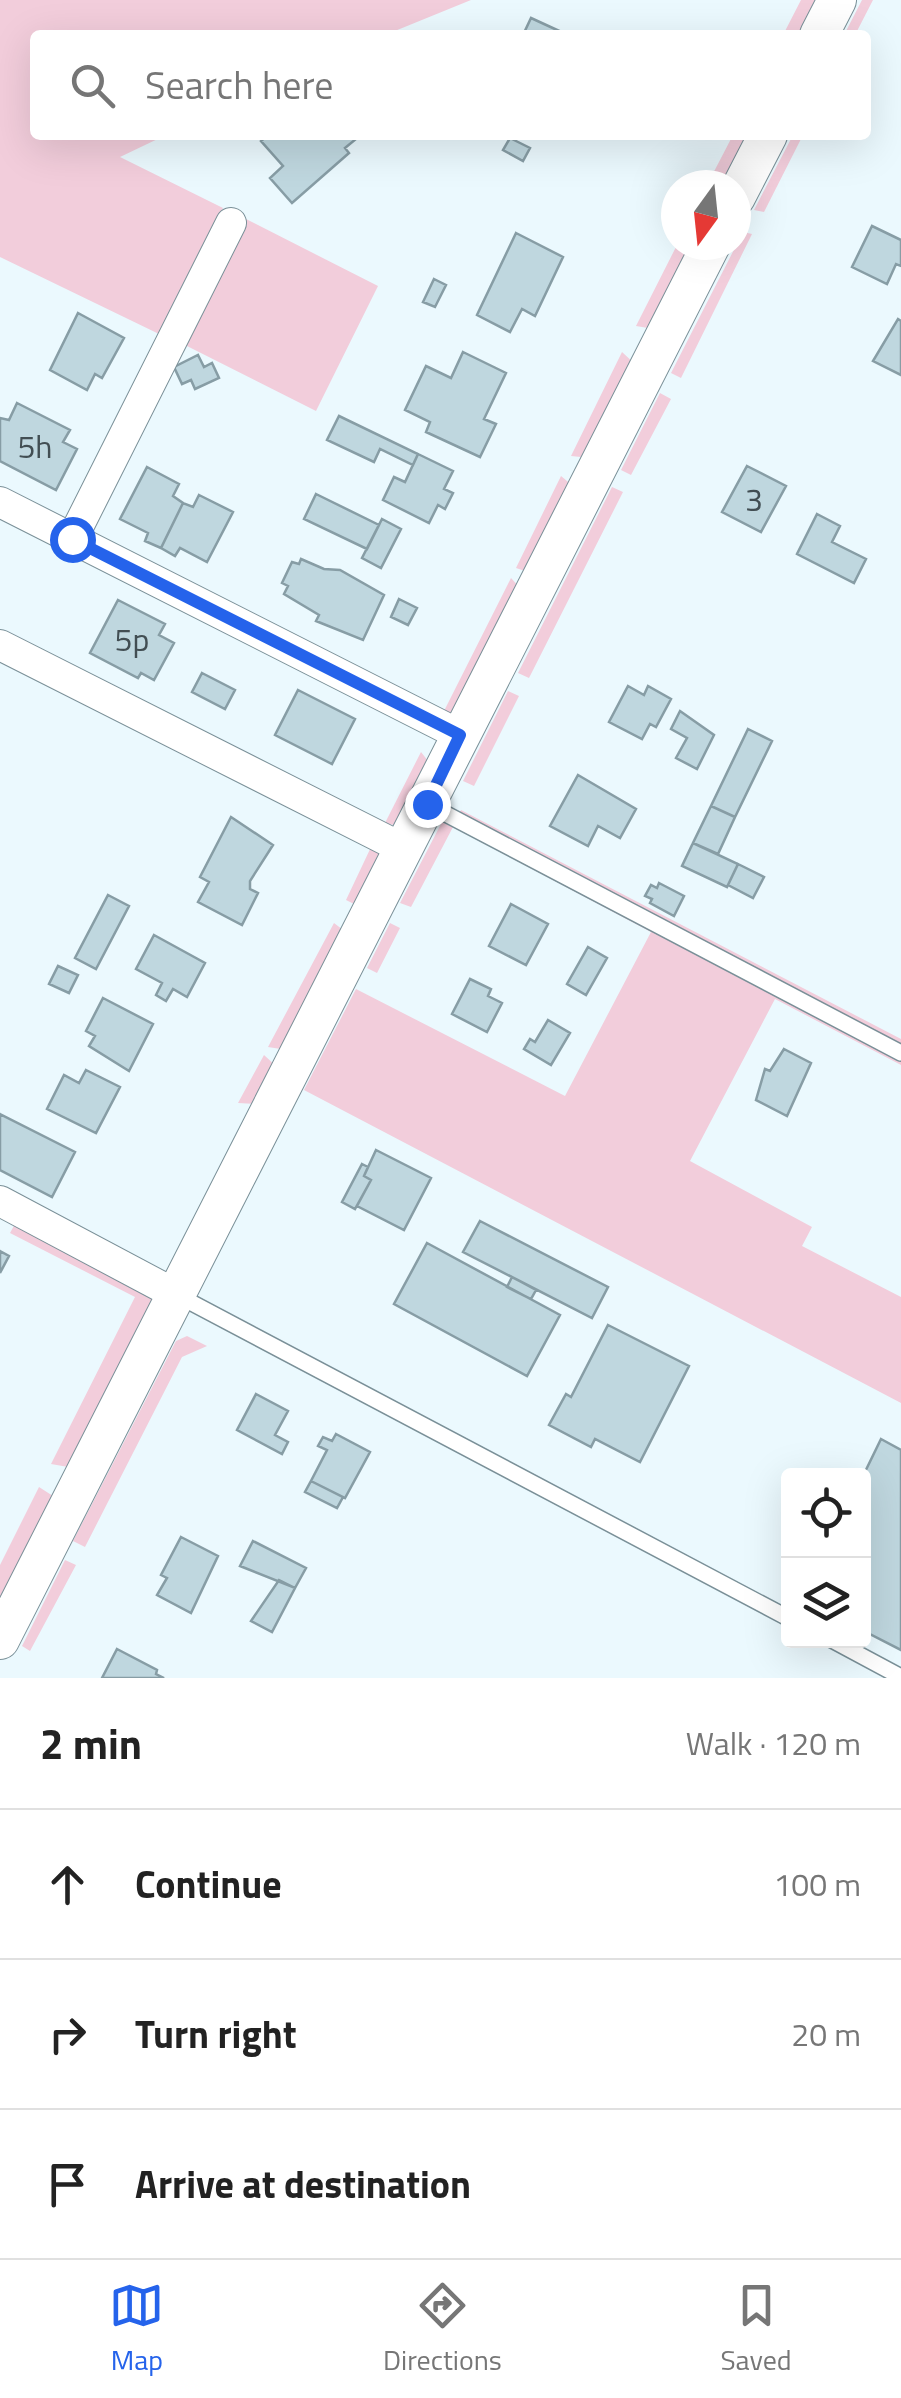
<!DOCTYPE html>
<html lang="en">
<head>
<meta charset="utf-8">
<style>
	:root { --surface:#fff; --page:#f6f6f6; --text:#222; --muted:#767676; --line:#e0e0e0; --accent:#2563eb }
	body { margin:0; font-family:"Titillium Web",sans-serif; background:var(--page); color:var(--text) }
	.controls { position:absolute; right:30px; bottom:30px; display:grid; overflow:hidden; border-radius:10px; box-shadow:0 10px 40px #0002 }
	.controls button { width:90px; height:90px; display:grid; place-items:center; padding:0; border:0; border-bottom:2px solid var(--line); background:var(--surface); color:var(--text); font:50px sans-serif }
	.compass { position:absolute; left:661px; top:170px; width:90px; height:90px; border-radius:50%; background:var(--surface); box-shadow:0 10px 40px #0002; rotate:195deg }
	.stop { position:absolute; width:30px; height:30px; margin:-22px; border:8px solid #2563eb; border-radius:50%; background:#fff }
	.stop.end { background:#2563eb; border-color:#fff; box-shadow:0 2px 10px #0008 }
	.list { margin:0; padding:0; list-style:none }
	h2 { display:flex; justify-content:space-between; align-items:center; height:130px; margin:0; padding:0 40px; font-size:42px }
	h2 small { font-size:32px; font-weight:400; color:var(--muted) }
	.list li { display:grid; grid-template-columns:65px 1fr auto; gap:30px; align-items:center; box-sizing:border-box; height:150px; padding:0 40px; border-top:2px solid var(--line) }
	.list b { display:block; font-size:38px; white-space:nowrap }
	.list em { font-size:32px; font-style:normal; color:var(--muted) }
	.icon { flex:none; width:55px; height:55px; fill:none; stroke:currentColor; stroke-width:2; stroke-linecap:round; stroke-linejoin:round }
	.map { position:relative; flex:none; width:901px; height:1678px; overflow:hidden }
	.search { position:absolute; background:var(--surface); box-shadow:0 10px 40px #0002; left:30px; right:30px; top:30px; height:110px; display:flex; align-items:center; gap:25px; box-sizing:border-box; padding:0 35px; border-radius:10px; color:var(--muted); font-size:38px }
	.sheet { height:580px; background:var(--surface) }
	nav { display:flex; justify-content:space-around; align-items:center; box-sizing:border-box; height:140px; border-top:2px solid var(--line); background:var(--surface); font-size:28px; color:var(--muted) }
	nav a { display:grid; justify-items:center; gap:5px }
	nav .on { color:var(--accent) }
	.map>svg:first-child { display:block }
	.green { fill:#f2cddb }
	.building { fill:#bfd7df; stroke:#879da5; stroke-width:2.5 }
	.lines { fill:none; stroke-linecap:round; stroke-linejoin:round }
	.service-casing { stroke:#7a9098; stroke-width:18 }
	.minor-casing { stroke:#7a9098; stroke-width:32 }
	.tertiary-casing { stroke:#7a9098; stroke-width:40 }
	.service { stroke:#fff; stroke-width:15 }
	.minor { stroke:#fff; stroke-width:30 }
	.tertiary { stroke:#fff; stroke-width:38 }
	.route { stroke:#2563eb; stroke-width:12 }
	.labels { text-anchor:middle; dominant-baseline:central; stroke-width:10; stroke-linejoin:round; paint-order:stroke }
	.number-label { font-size:32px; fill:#424e53 }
</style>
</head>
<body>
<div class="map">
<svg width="901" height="1678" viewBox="0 0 901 1678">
	<rect width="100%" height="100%" fill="#ebf9fe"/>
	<!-- green -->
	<path class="green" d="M0,0H471L385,35H35V135H166L120,157L223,208L159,334L0,257Z
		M801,0H823L806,35H783Z
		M862,0H873L855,35H844Z
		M733,135H749L729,185H707Z
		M793,135H803L764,212L754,210Z
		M244,218L378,286L316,411L181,343Z
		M743,232L752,234L681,378L671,373Z
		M677,245L691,257L654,329L636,326Z
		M622,352L636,365L591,458L571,456Z
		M660,393L671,399L631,475L621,470Z
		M561,476L573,486L528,572L516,568Z
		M612,487L623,492L529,678L518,673Z
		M511,578L521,589L457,715L444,711Z
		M508,691L519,696L474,786L463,781Z
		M421,752L432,766L402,827L385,823Z
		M461,810L901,1039V1065L775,999L690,1161L812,1227L802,1246L901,1297V1403L304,1090L356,989L565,1096L651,932L453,827L411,907L400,903L442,822L452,827Z
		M372,845L388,852L362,908L346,900Z
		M334,923L347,933L287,1050L268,1047Z
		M390,923L400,928L377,973L367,968Z
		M264,1055L276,1066L256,1104L238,1103Z
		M16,1222L153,1297L155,1305L74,1468L51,1464L135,1297L10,1233Z
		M187,1336L207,1346L182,1357L85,1547L73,1541L176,1341Z
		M39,1487L53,1496L0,1613V1565Z
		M65,1560L76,1565L30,1651L22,1646Z"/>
	<!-- building -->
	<path class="building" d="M531,18L568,35H523Z
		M268,135H352L356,139L345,148L349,153L292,203L270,178L283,166L261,141Z
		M510,138L530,148L523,161L503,150Z
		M872,226L901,240V266L896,264L887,284L852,267Z
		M516,233L563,257L535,316L522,309L510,332L477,315Z
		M434,279L446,285L435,307L423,302Z
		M78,313L124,338L102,378L95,374L87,390L50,370Z
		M898,319L901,321V375L873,361Z
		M463,352L506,373L484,419L496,424L480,457L426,432L430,422L405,410L426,366L451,378Z
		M198,355L204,367L212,363L219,378L195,389L191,380L182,384L174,367Z
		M17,403L70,430L63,442L77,449L56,490L0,461V418L9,420Z
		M339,416L418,454L413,465L380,449L374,462L327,440Z
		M418,454L453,471L444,489L453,493L445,509L438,505L429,523L383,500L394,477L405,482Z
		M747,466L786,486L761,532L722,512Z
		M147,467L179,484L173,496L183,503L161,548L145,541L148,533L120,519Z
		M316,494L379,525L367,549L304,519Z
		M199,495L233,512L207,562L180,548L175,556L161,548L183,503L193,507Z
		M817,514L840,526L832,542L866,559L854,583L797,554Z
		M382,519L401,529L381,568L362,558Z
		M301,559L324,569L340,570L384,595L363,640L316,621L319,615L284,594L288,586L282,583L292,562L299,564Z
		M399,599L417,608L408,625L391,617Z
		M118,600L165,624L159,635L174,643L154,680L141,673L138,678L90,653Z
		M202,673L235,690L225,709L192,692Z
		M628,686L644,695L648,686L671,699L656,727L650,724L642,739L609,722Z
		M298,690L355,719L332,764L275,735Z
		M680,711L714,735L697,769L676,758L687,738L671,729Z
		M748,729L772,741L735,817L711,806Z
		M578,775L636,809L620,838L598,826L588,846L550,826Z
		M711,806L735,817L718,854L693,843Z
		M231,817L273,845L250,881V889L258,893L242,925L198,902L209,882L200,877Z
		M693,843L738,864L727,887L682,866Z
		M738,864L764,877L753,898L728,885Z
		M659,883L684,896L674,916L650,903L652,899L645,896L651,885L657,888Z
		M108,895L129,906L96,969L75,958Z
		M511,904L548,924L526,965L489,946Z
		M154,935L205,963L187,997L173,989L166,1001L156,995L162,983L136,969Z
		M588,947L607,958L586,995L567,984Z
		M58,966L78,975L69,993L49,984Z
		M470,979L491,989L488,996L502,1003L487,1032L452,1014Z
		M103,998L153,1024L129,1071L89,1046L95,1036L86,1031Z
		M548,1020L570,1033L551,1065L524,1049L530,1039L535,1042Z
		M784,1049L811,1063L787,1116L756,1100L765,1069L770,1071Z
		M86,1070L120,1087L96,1133L47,1109L64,1075L79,1083Z
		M0,1114L75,1152L52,1197L0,1170Z
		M376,1150L431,1178L404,1230L357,1206L371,1180L364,1176Z
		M362,1164L368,1167L364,1176L371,1180L355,1209L342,1202Z
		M480,1221L608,1287L592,1318L463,1252Z
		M427,1243L560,1315L527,1376L394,1304Z
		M0,1251L9,1256L0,1273Z
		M512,1277L536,1290L531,1299L507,1287Z
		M608,1325L689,1366L640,1462L595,1439L591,1447L549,1425L566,1394L571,1397Z
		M256,1394L288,1411L275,1435L288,1442L282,1454L237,1430Z
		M336,1434L370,1452L345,1498L311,1481L327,1450L318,1446L323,1437L332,1441Z
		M881,1439L901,1450V1650L864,1631L863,1476Z
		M311,1481L343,1497L337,1508L305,1492Z
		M181,1537L218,1556L191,1613L157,1595L167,1578L161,1575Z
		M253,1541L306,1568L295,1588L240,1566Z
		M279,1580L295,1588L272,1632L251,1621Z
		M117,1649L157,1670L156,1674L164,1678H102Z"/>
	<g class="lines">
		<defs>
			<path id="service" d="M427,804L901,1053
				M177,1295L788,1618
				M832,1640L901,1677"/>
			<path id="minor" d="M0,502L460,735
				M72,539L231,223
				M0,645L404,849
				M0,1201L177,1295"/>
			<path id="tertiary" d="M819,35L837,0
				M736,197L768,135
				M0,1640L711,245"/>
		</defs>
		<!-- service casing -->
		<use href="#service" class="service-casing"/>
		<!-- minor casing -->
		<use href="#minor" class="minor-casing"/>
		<!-- tertiary casing -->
		<use href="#tertiary" class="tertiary-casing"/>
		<!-- service -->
		<use href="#service" class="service"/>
		<!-- minor -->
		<use href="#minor" class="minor"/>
		<!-- tertiary -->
		<use href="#tertiary" class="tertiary"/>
	</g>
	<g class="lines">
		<!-- route -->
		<path class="route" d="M72,539L460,735L427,804"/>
	</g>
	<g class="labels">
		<!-- number labels -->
		<g class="number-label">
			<text x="35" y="446">5h</text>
			<text x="754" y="499">3</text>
			<text x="132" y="639">5p</text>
		</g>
	</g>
</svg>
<div class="controls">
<button><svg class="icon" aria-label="locate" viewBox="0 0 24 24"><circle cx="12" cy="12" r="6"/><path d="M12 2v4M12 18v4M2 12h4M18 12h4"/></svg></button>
<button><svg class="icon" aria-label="layers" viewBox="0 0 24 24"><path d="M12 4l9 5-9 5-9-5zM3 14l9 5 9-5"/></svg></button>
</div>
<svg class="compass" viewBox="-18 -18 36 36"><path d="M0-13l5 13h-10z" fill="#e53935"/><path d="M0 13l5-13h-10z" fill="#767676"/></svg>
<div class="stop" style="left:72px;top:539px"></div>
<div class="stop end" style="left:427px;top:804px"></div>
<div class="search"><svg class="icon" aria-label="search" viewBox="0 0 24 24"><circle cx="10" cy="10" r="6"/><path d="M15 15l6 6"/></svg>Search here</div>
</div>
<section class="sheet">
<h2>2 min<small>Walk · 120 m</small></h2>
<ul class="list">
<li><svg class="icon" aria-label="ahead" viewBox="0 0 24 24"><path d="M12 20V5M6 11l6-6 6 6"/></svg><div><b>Continue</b></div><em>100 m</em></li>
<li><svg class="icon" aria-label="right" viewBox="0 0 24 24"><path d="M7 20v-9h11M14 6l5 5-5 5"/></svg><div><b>Turn right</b></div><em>20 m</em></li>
<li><svg class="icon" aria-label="arrive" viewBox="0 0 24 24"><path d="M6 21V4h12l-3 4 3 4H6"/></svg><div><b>Arrive at destination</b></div></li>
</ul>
</section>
<nav>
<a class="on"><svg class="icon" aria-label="map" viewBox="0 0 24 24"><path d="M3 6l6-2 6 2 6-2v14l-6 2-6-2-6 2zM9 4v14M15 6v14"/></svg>Map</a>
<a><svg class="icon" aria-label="directions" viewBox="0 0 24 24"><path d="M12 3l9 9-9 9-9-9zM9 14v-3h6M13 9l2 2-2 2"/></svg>Directions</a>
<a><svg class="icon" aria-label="saved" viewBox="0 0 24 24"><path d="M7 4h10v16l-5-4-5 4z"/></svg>Saved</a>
</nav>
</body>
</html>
